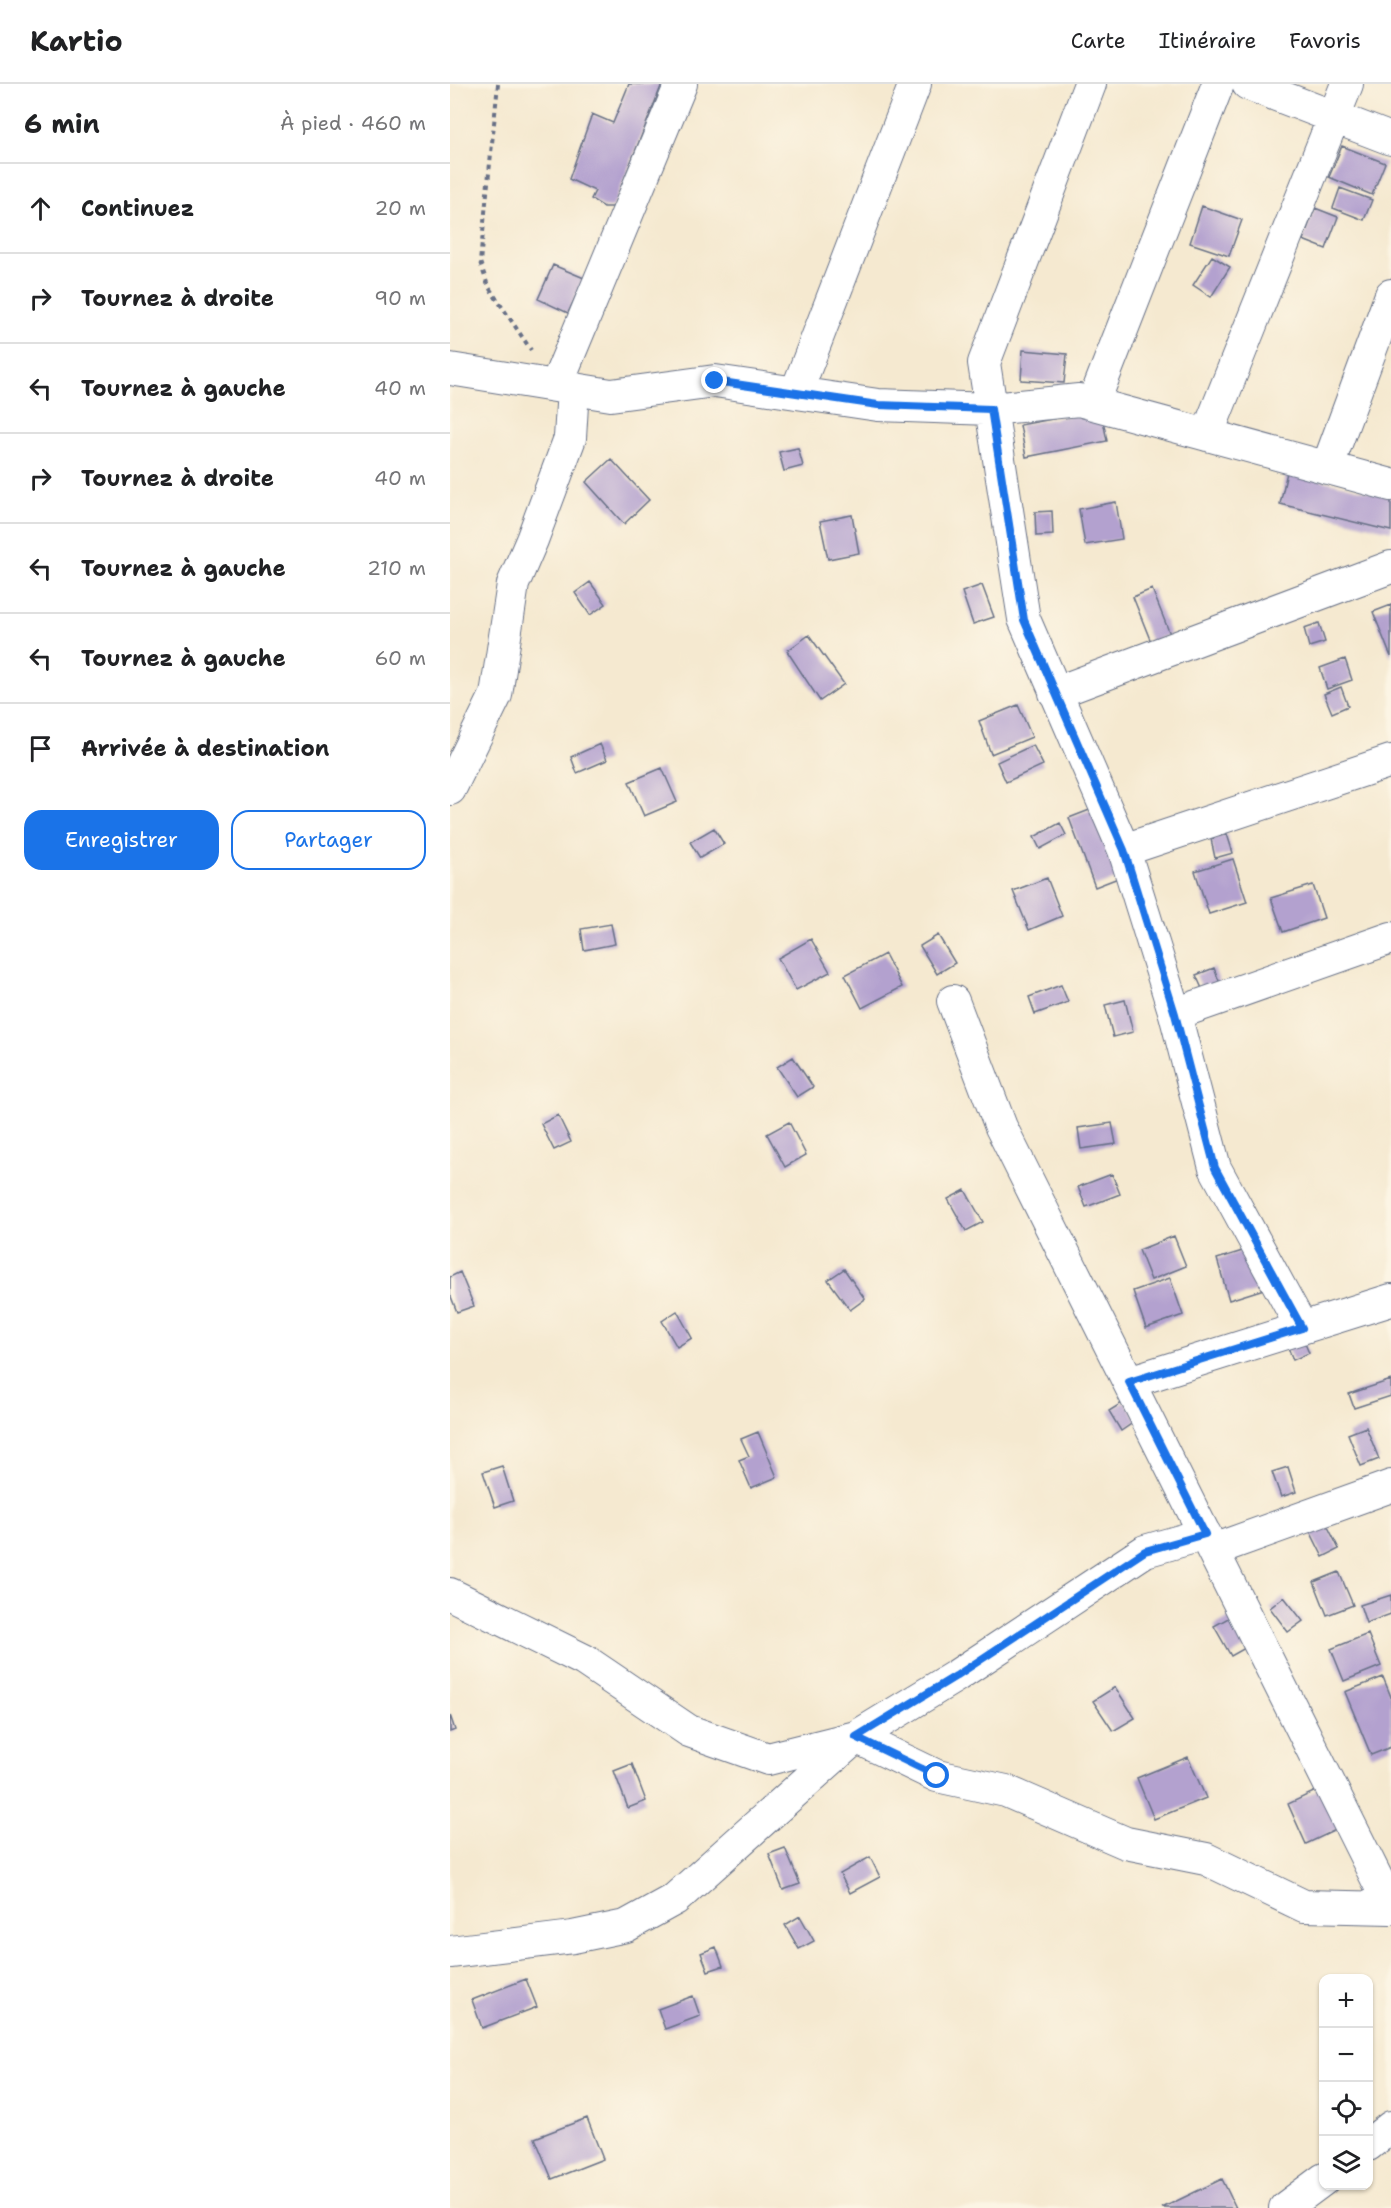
<!DOCTYPE html>
<html lang="fr">
<head>
<meta charset="utf-8">
<style>
	:root { --surface:#fff; --page:#f2f2f2; --text:#202124; --muted:#757577; --line:#e0e0e0; --accent:#1a73e8 }
	body { margin:0; font-family:"Shantell Sans",sans-serif; background:var(--page); color:var(--text) }
	.controls { position:absolute; right:18px; bottom:18px; display:grid; overflow:hidden; border-radius:12px; box-shadow:0 2px 4px #0004 }
	.controls button { width:54px; height:54px; display:grid; place-items:center; padding:0; border:0; border-bottom:2px solid var(--line); background:var(--surface); color:var(--text); font:30px sans-serif }
	.stop { position:absolute; width:18px; height:18px; margin:-14px; border:4px solid #1a73e8; border-radius:50%; background:#fff }
	.stop.end { background:#1a73e8; border-color:#fff; box-shadow:0 2px 6px #0008 }
	.list { margin:0; padding:0; list-style:none }
	h2 { display:flex; justify-content:space-between; align-items:center; height:78px; margin:0; padding:0 24px; font-size:26px }
	h2 small { font-size:20px; font-weight:400; color:var(--muted) }
	.list li { display:grid; grid-template-columns:39px 1fr auto; gap:18px; align-items:center; box-sizing:border-box; height:90px; padding:0 24px; border-top:2px solid var(--line) }
	.list b { display:block; font-size:22px; white-space:nowrap }
	.list em { font-size:20px; font-style:normal; color:var(--muted) }
	.actions { display:flex; gap:12px; padding:18px 24px }
	.actions a { flex:1; padding:14px 0; border:2px solid var(--accent); border-radius:18px; text-align:center; font-size:21px; color:var(--accent) }
	.actions .main { background:var(--accent); color:#fff }
	.icon { flex:none; width:33px; height:33px; fill:none; stroke:currentColor; stroke-width:2; stroke-linecap:round; stroke-linejoin:round }
	.map { position:relative; flex:none; width:941px; height:2124px; overflow:hidden }
	header { display:flex; align-items:center; gap:36px; box-sizing:border-box; height:84px; padding:0 30px; background:var(--surface); border-bottom:2px solid var(--line) }
	header strong { font-size:28px }
	nav { display:flex; gap:33px; margin-inline-start:auto; font-size:21px }
	main { display:flex }
	aside { flex:1; background:var(--surface) }
	.map>svg:first-child { display:block }
	.building { fill:#b3a1cf }
	.lines { fill:none; stroke-linecap:round; stroke-linejoin:round }
	.street-casing { stroke:#677086; stroke-width:34 }
	.path { stroke:#677086; stroke-width:4; stroke-dasharray:4.5 4.5; stroke-linecap:butt }
	.street { stroke:#fff; stroke-width:32 }
	.route { stroke:#1a73e8; stroke-width:8 }
</style>
</head>
<body>
<header>
<strong>Kartio</strong>
<nav><a>Carte</a><a>Itinéraire</a><a>Favoris</a></nav>
</header>
<main>
<aside>
<h2>6 min<small>À pied · 460 m</small></h2>
<ul class="list">
<li><svg class="icon" aria-label="ahead" viewBox="0 0 24 24"><path d="M12 20V5M6 11l6-6 6 6"/></svg><div><b>Continuez</b></div><em>20 m</em></li>
<li><svg class="icon" aria-label="right" viewBox="0 0 24 24"><path d="M7 20v-9h11M14 6l5 5-5 5"/></svg><div><b>Tournez à droite</b></div><em>90 m</em></li>
<li><svg class="icon" aria-label="left" viewBox="0 0 24 24"><path d="M17 20v-9H6M10 6l-5 5 5 5"/></svg><div><b>Tournez à gauche</b></div><em>40 m</em></li>
<li><svg class="icon" aria-label="right" viewBox="0 0 24 24"><path d="M7 20v-9h11M14 6l5 5-5 5"/></svg><div><b>Tournez à droite</b></div><em>40 m</em></li>
<li><svg class="icon" aria-label="left" viewBox="0 0 24 24"><path d="M17 20v-9H6M10 6l-5 5 5 5"/></svg><div><b>Tournez à gauche</b></div><em>210 m</em></li>
<li><svg class="icon" aria-label="left" viewBox="0 0 24 24"><path d="M17 20v-9H6M10 6l-5 5 5 5"/></svg><div><b>Tournez à gauche</b></div><em>60 m</em></li>
<li><svg class="icon" aria-label="arrive" viewBox="0 0 24 24"><path d="M6 21V4h12l-3 4 3 4H6"/></svg><div><b>Arrivée à destination</b></div></li>
</ul>
<div class="actions"><a class="main">Enregistrer</a><a>Partager</a></div>
</aside>
<div class="map">
<svg width="941" height="2124" viewBox="0 0 941 2124">
	<rect width="100%" height="100%" fill="#fcf5e5"/>
	<filter id="ink" filterUnits="userSpaceOnUse"><feTurbulence type="fractalNoise" baseFrequency=".0167" numOctaves="2"/><feDisplacementMap in="SourceGraphic" scale="12" xChannelSelector="R" yChannelSelector="G"/><feConvolveMatrix kernelMatrix="1 2 1 2 8 2 1 2 1" color-interpolation-filters="sRGB"/></filter>
	<filter id="wash" filterUnits="userSpaceOnUse"><feTurbulence type="fractalNoise" baseFrequency=".008" numOctaves="4" result="noise"/><feDisplacementMap in="SourceGraphic" scale="24" xChannelSelector="R" yChannelSelector="G"/><feGaussianBlur stdDeviation="1.35" result="paint"/><feColorMatrix in="noise" values="0 0 0 0 0 0 0 0 0 0 0 0 0 0 0 0 0 1.4 0 .05"/><feComposite in="paint" operator="in"/></filter>
	<g filter="url(#wash)">
		<rect width="100%" height="100%" fill="#f5e9d0"/>
		<g id="blocks">
			<!-- building -->
			<path class="building" d="M179,0H212L163,123H154L141,115L145,107L119,95L142,30L163,39Z
				M892,62L935,79L922,111L879,93Z
				M890,104L922,116L914,136L883,124Z
				M752,122L792,136L779,172L740,159Z
				M865,124L888,133L876,165L853,156Z
				M762,172L780,183L761,213L743,201Z
				M103,181L134,194L118,229L88,215Z
				M573,266L617,270L614,299L571,296Z
				M651,326L657,357L576,373L570,341Z
				M348,364L353,382L334,387L329,368Z
				M161,375L199,416L174,440L136,398Z
				M837,388L941,413V447L830,420Z
				M666,418L672,455L635,461L629,425Z
				M602,427L603,451L586,452L585,428Z
				M402,431L409,469L378,475L370,437Z
				M140,498L156,520L140,531L125,509Z
				M532,501L544,533L523,540L512,508Z
				M702,505L720,550L701,558L683,513Z
				M941,521V573L923,528Z
				M869,539L875,558L859,563L854,544Z
				M359,551L394,600L370,617L337,567Z
				M895,575L902,596L877,605L870,584Z
				M891,603L898,622L882,629L874,610Z
				M568,621L582,653L541,670L529,637Z
				M150,660L157,676L127,689L121,673Z
				M583,661L593,681L556,698L547,678Z
				M212,684L227,718L194,732L179,698Z
				M655,720L681,789L645,803L619,734Z
				M610,739L616,751L590,765L584,753Z
				M264,744L274,760L250,774L240,758Z
				M777,750L783,769L765,774L761,755Z
				M783,775L797,818L759,830L745,787Z
				M597,794L612,832L579,846L563,807Z
				M863,801L874,834L833,848L821,814Z
				M161,840L165,860L134,866L131,845Z
				M488,851L505,879L487,890L470,862Z
				M361,855L380,888L346,906L328,874Z
				M435,870L452,903L412,924L395,891Z
				M764,884L771,902L754,909L746,891Z
				M611,901L618,918L585,930L579,913Z
				M675,916L683,948L663,953L655,921Z
				M343,973L363,1003L347,1013L327,983Z
				M108,1031L121,1058L104,1066L91,1040Z
				M339,1038L356,1071L335,1083L317,1050Z
				M662,1039L666,1060L631,1065L628,1044Z
				M662,1090L670,1110L636,1123L628,1103Z
				M515,1106L533,1138L516,1147L498,1115Z
				M724,1152L736,1182L701,1196L689,1166Z
				M802,1164L814,1205L779,1216L767,1175Z
				M394,1185L415,1215L400,1226L378,1196Z
				M10,1188L24,1222L7,1228L0,1210V1193Z
				M720,1194L733,1231L696,1244L683,1207Z
				M227,1227L242,1254L227,1263L212,1237Z
				M851,1250L859,1269L843,1276L835,1256Z
				M941,1296V1312L904,1324L899,1310Z
				M675,1317L687,1336L671,1347L659,1327Z
				M916,1343L929,1375L911,1382L898,1350Z
				M308,1348L327,1393L301,1404L289,1376L299,1372L291,1355Z
				M52,1382L63,1417L45,1423L33,1388Z
				M838,1383L846,1408L831,1413L822,1388Z
				M876,1439L889,1465L873,1473L860,1447Z
				M889,1488L903,1521L877,1531L864,1498Z
				M941,1511V1530L916,1539L910,1521Z
				M834,1513L853,1537L838,1548L820,1524Z
				M780,1533L797,1563L781,1572L764,1542Z
				M918,1550L931,1582L894,1597L881,1565Z
				M933,1593L941,1613V1663L921,1671L895,1608Z
				M665,1603L685,1634L663,1647L643,1617Z
				M0,1631L5,1646L0,1648Z
				M738,1673L756,1714L704,1735L687,1694Z
				M182,1680L196,1717L178,1724L164,1687Z
				M872,1704L890,1744L856,1760L838,1720Z
				M335,1764L350,1800L333,1806L319,1770Z
				M420,1773L430,1793L400,1809L390,1790Z
				M350,1832L364,1857L349,1865L335,1841Z
				M266,1863L273,1882L258,1887L251,1869Z
				M76,1895L87,1923L32,1944L22,1916Z
				M243,1912L250,1932L215,1945L208,1925Z
				M137,2034L153,2075L102,2095L85,2054Z
				M772,2095L786,2124H712Z"/>
		</g>
	</g>
	<g filter="url(#ink)">
		<use href="#blocks" fill-opacity="0" stroke="#677086" stroke-width="1.5"/>
		<g class="lines">
			<defs>
				<path id="street" d="M640,0L534,279L574,535L674,766L725,930L765,1084L852,1244
					M798,0L941,55
					M0,285L161,311L265,297L428,321L541,325L629,316L941,401
					M106,302L231,0
					M346,309L465,0
					M643,320L768,0
					M757,351L897,0
					M877,384L941,211
					M605,609L941,483
					M0,705L46,611L63,500L82,456L120,354L123,304
					M674,766L941,677
					M503,917L551,1043L941,1823
					M725,930L941,854
					M679,1298L941,1216
					M763,1466L941,1402
					M0,1510L134,1576L239,1647L318,1675L406,1653L487,1692L556,1707L676,1759L756,1775L854,1822L941,1824
					M0,1868L123,1853L176,1842L225,1815L406,1653L506,1592L695,1467L755,1450
					M918,2061L941,2043
					M835,2124L874,2095"/>
			</defs>
			<!-- street casing -->
			<use href="#street" class="street-casing"/>
			<!-- path -->
			<path class="path" d="M48,0L30,178L38,202L81,266"/>
			<!-- street -->
			<use href="#street" class="street"/>
		</g>
	</g>
	<g class="lines" filter="url(#ink)">
		<!-- route -->
		<path class="route" d="M265,297L428,321L541,325L574,536L674,766L725,930L765,1084L852,1244L679,1298L755,1450L695,1467L506,1592L406,1653L487,1692"/>
	</g>
</svg>
<div class="controls">
<button>+</button>
<button>−</button>
<button><svg class="icon" aria-label="locate" viewBox="0 0 24 24"><circle cx="12" cy="12" r="6"/><path d="M12 2v4M12 18v4M2 12h4M18 12h4"/></svg></button>
<button><svg class="icon" aria-label="layers" viewBox="0 0 24 24"><path d="M12 4l9 5-9 5-9-5zM3 14l9 5 9-5"/></svg></button>
</div>
<div class="stop" style="left:487px;top:1692px"></div>
<div class="stop end" style="left:265px;top:297px"></div>
</div>
</main>
</body>
</html>
